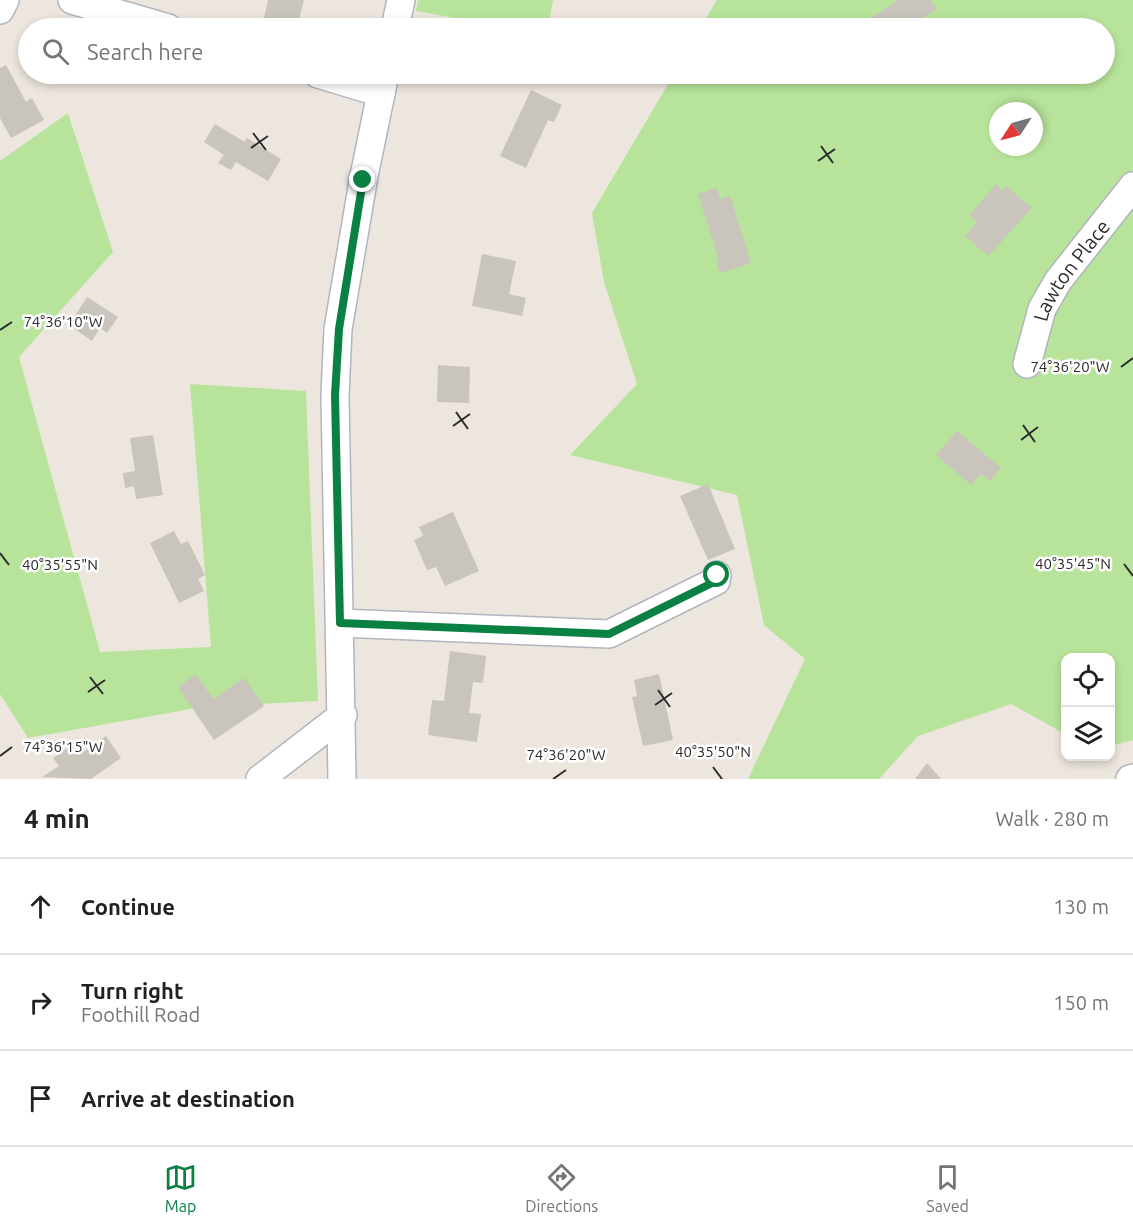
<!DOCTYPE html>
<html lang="en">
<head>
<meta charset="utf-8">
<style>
	:root { --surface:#fff; --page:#f6f6f6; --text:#202124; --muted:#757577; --line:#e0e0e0; --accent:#0b8043 }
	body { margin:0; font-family:Ubuntu,sans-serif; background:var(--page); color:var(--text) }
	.controls { position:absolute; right:18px; bottom:18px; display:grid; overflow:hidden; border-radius:12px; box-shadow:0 3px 9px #0003 }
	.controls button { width:54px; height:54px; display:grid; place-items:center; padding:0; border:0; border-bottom:2px solid var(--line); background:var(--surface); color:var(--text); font:30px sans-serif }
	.compass { position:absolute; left:989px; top:102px; width:54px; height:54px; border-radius:50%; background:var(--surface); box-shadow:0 3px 9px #0003; rotate:234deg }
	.stop { position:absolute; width:18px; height:18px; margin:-14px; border:4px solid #0b8043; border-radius:50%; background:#fff }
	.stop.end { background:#0b8043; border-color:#fff; box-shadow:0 2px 6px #0008 }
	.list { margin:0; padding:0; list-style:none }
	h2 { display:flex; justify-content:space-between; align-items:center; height:78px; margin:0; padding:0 24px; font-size:26px }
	h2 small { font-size:20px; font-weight:400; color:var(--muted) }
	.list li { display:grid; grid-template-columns:39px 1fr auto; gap:18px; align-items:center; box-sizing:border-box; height:96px; padding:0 24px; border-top:2px solid var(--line) }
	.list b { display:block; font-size:22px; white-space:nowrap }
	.list p { margin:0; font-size:20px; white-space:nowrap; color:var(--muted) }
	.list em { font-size:20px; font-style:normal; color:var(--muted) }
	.icon { flex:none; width:33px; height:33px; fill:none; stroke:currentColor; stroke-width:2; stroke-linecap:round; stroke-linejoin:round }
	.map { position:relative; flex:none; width:1133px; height:779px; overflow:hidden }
	.search { position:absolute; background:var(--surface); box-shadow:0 3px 9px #0003; left:18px; right:18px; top:18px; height:66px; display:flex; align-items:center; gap:15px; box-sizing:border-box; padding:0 21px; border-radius:33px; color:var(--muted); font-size:22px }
	.sheet { height:366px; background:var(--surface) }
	nav { display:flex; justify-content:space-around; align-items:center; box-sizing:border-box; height:84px; border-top:2px solid var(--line); background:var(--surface); font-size:16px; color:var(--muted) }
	nav a { display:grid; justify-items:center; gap:3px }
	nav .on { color:var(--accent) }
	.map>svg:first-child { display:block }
	.green { fill:#b7e49a; fill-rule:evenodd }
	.building { fill:#c9c4bc }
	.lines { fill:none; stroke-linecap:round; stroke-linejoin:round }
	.minor-casing { stroke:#b2b5bf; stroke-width:30 }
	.minor { stroke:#fff; stroke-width:27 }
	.route { stroke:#0b8043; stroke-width:8 }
	.ticks { fill:none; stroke:#2c2c2c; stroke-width:2 }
	.labels { text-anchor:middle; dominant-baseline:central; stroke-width:5; stroke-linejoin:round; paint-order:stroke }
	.street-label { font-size:20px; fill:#2c2c2c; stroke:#fff }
	.ticks-label { font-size:15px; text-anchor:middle; fill:#2c2c2c; stroke:#fff; stroke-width:5; stroke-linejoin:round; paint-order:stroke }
</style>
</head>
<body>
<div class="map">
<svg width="1133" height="779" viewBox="0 0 1133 779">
	<rect width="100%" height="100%" fill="#ede6de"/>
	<!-- green -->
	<path class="green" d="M418,0H553L548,28H512L416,11Z
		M717,0H1133V740L1111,746L1110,658H1066L1065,734L1011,704L918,736L879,779H748L805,659L764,625L737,495L570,455L637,384L604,282L592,213L674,74H1104V28H700ZM998,111H1034V147H998Z
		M68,113L113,252L19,357L100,652L211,647L190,384L306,391L318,701L202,707L28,738L0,694V161Z"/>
	<!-- building -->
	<path class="building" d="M268,0H304L297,28L263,22Z
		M898,0H930L937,9L908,28H857Z
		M6,65L26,102L32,98L44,120L11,138L0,118V68Z
		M531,90L562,105L554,122L548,120L526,168L500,156Z
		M215,124L245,142L247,138L281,159L268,181L236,162L231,170L218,163L224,155L204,142Z
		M996,184L1003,190L1006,186L1032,208L988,256L965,236L977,222L969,216Z
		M717,188L720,199L730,196L751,263L720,273L716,261L719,260L698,194Z
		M482,254L516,261L509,294L526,298L522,316L472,306Z
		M87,297L118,317L107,333L100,328L92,341L69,325Z
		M438,365L470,367L469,403L437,402Z
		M957,431L1001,468L990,481L981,474L971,485L936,455Z
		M153,435L163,495L136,499L134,486L125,488L123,473L135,471L130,438Z
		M708,484L735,549L708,560L680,496Z
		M453,512L479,571L445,586L436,567L427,570L414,540L423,536L419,527Z
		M174,531L181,544L188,541L205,575L198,579L204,591L179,603L150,543Z
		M450,651L486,656L483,683L473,682L469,713L481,714L477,742L428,735L432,700L444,701Z
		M196,674L213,699L244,678L264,706L214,740L178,687Z
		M659,674L673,740L643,746L632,697L637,696L634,680Z
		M106,736L121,758L91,779L42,777L59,766L53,758L78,741L85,751Z
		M927,763L941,779H915Z"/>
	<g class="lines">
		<defs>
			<g id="minor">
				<path d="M72,0L168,28"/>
				<path d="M0,10L5,0"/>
				<path d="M395,28L401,0"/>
				<path d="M318,74L381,93"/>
				<path id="s1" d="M1027,364L1042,309L1058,281L1133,186"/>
				<path d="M340,623L609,634L716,581L717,575"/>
				<path d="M260,779L343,715"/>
				<path d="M342,779L335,395L338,329L364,176L385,74"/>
				<path d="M1130,779L1133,778"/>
			</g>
		</defs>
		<!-- minor casing -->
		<use href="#minor" class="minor-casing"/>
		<!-- minor -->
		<use href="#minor" class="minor"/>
	</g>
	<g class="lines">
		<!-- route -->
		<path class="route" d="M363,180L339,329L335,395L340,623L609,634L716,581L717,575"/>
	</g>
	<!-- ticks -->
	<path class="ticks" d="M253,133L266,150M821,146L833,163M251,148L268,136M818,161L835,149M0,330L12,322M1121,367L1133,358M456,412L468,429M1023,425L1035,442M453,426L470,414M1021,440L1038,427M0,553L9,565M1124,564L1133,576M90,677L103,694M658,690L670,707M88,692L105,680M655,705L672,693M0,756L12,747M713,767L722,779M553,779L566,770"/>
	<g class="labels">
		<!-- street labels -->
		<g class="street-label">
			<text stroke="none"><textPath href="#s1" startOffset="105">Lawton Place</textPath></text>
		</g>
	</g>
	<g class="ticks-label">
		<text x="63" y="327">74°36'10"W</text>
		<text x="1070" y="372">74°36'20"W</text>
		<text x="1073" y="569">40°35'45"N</text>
		<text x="60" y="570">40°35'55"N</text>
		<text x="63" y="752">74°36'15"W</text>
		<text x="713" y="757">40°35'50"N</text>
		<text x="566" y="760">74°36'20"W</text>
	</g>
</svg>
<div class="controls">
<button><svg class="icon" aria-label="locate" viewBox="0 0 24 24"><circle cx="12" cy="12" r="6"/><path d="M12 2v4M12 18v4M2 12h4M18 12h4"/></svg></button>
<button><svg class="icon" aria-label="layers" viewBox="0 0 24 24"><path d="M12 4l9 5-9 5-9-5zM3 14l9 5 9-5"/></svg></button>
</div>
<svg class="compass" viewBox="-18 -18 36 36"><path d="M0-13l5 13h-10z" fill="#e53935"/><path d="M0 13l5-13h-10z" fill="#757577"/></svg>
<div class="stop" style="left:717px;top:575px"></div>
<div class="stop end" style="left:363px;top:180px"></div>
<div class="search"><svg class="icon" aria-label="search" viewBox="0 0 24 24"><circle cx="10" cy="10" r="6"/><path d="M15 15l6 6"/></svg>Search here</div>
</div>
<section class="sheet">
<h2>4 min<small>Walk · 280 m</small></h2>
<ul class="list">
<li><svg class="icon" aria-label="ahead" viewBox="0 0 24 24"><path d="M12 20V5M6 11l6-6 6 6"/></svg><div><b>Continue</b></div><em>130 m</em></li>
<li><svg class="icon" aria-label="right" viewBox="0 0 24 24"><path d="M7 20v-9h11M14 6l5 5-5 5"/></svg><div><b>Turn right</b><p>Foothill Road</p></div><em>150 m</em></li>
<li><svg class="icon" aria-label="arrive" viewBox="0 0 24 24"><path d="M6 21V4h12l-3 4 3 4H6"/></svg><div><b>Arrive at destination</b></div></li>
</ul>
</section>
<nav>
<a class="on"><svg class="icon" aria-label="map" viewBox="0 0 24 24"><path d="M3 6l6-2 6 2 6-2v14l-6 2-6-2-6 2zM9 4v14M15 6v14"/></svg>Map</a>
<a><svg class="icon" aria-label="directions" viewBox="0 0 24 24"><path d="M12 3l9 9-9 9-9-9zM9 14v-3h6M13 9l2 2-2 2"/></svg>Directions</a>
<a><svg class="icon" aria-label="saved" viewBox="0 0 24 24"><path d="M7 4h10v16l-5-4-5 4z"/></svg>Saved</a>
</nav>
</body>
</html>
